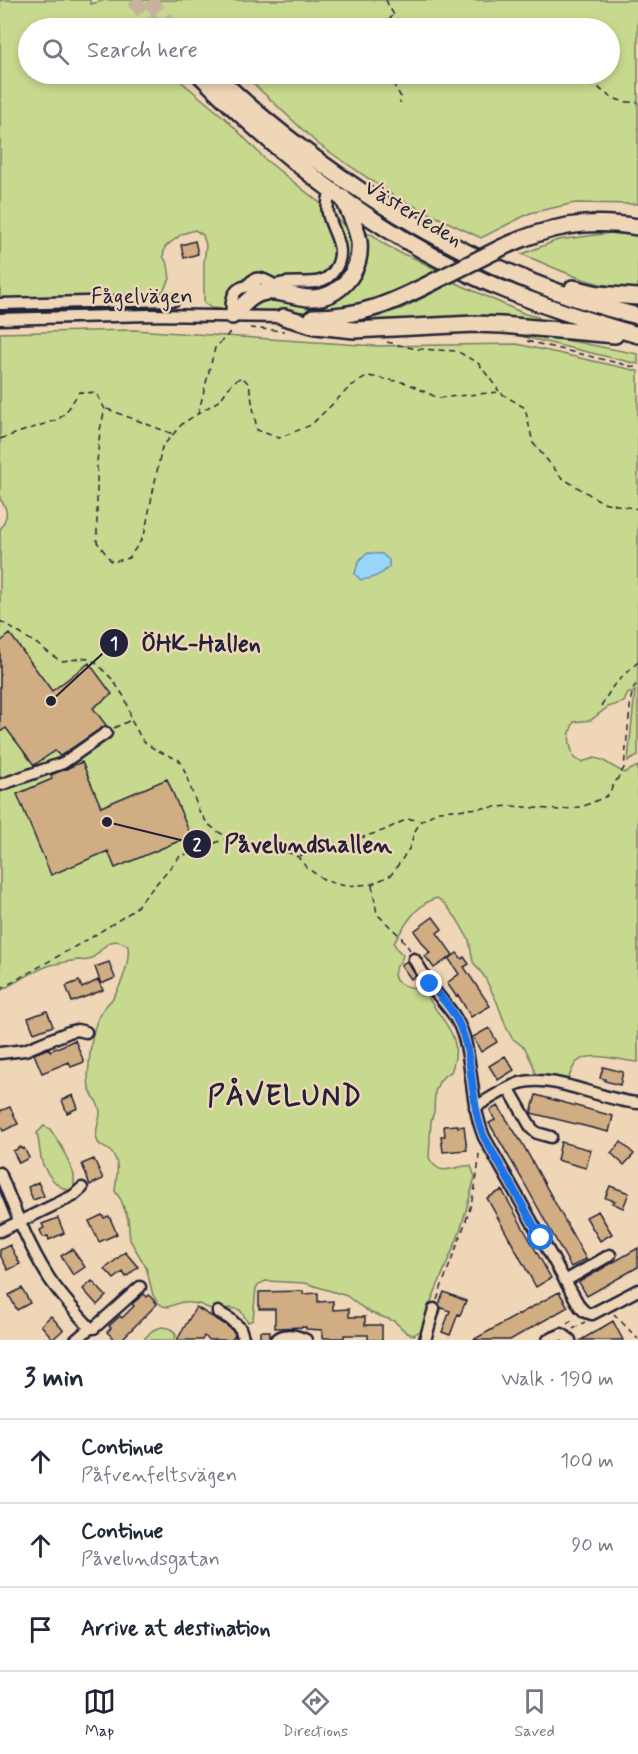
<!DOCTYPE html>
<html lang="en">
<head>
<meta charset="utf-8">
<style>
	:root { --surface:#fff; --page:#f6f6f7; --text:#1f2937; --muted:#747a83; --line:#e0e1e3; --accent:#22223b }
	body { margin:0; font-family:Mynerve,sans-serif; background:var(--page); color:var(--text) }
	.stop { position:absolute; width:18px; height:18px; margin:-14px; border:4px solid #1a73e8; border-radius:50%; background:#fff }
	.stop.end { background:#1a73e8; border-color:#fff; box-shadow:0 2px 6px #0008 }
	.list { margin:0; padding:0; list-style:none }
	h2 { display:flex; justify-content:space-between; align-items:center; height:78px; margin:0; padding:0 24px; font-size:26px }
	h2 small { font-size:20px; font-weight:400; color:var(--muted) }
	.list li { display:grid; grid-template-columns:39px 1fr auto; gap:18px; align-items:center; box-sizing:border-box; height:84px; padding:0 24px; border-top:2px solid var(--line) }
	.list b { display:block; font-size:22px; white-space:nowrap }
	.list p { margin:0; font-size:20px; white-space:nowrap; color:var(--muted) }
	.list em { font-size:20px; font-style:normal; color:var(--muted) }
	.icon { flex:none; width:33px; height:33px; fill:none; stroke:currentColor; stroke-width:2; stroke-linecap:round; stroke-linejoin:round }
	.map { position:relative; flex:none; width:638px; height:1340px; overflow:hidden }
	.search { position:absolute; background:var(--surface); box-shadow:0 3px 9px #0003; left:18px; right:18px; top:18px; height:66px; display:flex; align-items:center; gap:15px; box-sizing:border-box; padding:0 21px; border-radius:33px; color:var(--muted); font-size:22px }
	.sheet { height:330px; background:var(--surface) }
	nav { display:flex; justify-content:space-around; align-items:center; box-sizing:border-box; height:84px; border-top:2px solid var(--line); background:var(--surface); font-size:16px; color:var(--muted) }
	nav a { display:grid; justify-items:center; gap:3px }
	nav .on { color:var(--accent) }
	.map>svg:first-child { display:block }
	.green { fill:#c7d98e; stroke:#747e64; stroke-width:1.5 }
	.water { fill:#99d6fa; stroke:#698eae; stroke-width:1.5 }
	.building { fill:#d1ad83; stroke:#22223b; stroke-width:1.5 }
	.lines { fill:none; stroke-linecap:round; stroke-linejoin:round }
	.highway-tunnel { stroke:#c6b29d; stroke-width:15; stroke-dasharray:15 8; stroke-linecap:butt }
	.minor-casing { stroke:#22223b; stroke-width:15 }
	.highway-casing { stroke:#22223b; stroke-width:20 }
	.path { stroke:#22223b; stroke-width:1.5; stroke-dasharray:6 4.5; stroke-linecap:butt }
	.minor { stroke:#efd6b6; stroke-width:10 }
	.highway { stroke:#efd6b6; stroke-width:15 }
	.highway-bridge-casing { stroke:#22223b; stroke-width:20; stroke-linecap:butt }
	.highway-bridge { stroke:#efd6b6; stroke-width:15 }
	.route { stroke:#1a73e8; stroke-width:8 }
	.labels { text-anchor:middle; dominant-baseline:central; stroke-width:5; stroke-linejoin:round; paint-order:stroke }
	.street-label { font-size:22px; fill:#22223b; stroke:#efd6b6 }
	.district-label { font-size:28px; font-weight:bold; letter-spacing:1.5px; fill:#22223b; stroke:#efd6b6 }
	.leader { fill:none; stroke:#22223b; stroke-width:2 }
	.callout-dot { fill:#22223b; stroke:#efd6b6; stroke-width:2 }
	.mark-label { font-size:18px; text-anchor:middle; font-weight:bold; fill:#fff }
	.callout-label { font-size:24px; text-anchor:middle; font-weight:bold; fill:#22223b; stroke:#efd6b6; stroke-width:5; stroke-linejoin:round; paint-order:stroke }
</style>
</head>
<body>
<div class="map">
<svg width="638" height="1340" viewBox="0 0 638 1340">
	<rect width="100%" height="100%" fill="#efd6b6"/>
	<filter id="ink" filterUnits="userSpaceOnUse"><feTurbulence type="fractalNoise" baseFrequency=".0167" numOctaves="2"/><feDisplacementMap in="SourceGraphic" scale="12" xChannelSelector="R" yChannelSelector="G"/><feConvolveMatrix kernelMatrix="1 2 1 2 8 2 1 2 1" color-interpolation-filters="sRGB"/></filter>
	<g filter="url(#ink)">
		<!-- green -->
		<path class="green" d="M0,0H90L91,4L105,0H638V204L575,203L530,213L481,238L397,198L318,144L243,74H610V28H197L194,26L192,28H28V74H172L226,119L266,160L335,215L348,231L354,248L352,260L339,283L310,293L261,284L250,290L231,309L211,308L204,303V263L206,245L203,235L195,230L182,234L165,247L163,256L168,265L170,279L163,291L153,296H89L0,301Z
			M363,233L373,235L382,243L400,253L416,259L441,272L377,303L312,312L250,311C274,278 326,329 355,283C367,265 366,254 363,233Z
			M611,233L638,236V288C596,289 559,270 522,254L558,240Z
			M454,282L525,314L538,317L541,321L350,323L353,321L401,309Z
			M134,330L376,346L517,344L638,371V756L628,761L635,691L632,693H628L624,702L608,707L591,720L574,722C567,736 569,743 574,758L581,762L595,758L602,760L624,773L638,766V1062C622,1061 590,1050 577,1062C573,1066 571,1073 568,1079L563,1081L538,1077L535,1073L533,1065L525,1048L512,1038L507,1029L497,1002L484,976L473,962L469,940L457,919L446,905L437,898C417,903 404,926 394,943L397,949L403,955C402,961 399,962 396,968C388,985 410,988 422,988L426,993C440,1022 466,1034 451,1072L444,1076L439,1082L435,1092L434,1112L431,1121L429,1158C441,1180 456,1164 471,1166L475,1177L460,1232L432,1299L421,1330L414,1335L407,1333L394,1321L371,1313L357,1304L347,1296L305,1283L266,1281L259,1284L256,1288L253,1320L248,1322L240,1310L231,1308L213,1310L199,1304L182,1302L168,1307L163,1306L157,1302L153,1295L146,1267L130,1240L128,1219L121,1200L115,1191C116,1178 122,1162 110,1151C105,1147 99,1147 97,1140C94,1130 100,1122 100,1113C100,1104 94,1099 91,1092C87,1085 88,1073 89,1065C90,1049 92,1031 99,1016C102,1009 108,1004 113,998C122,984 130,962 128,946C106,931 103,955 88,960C87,961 81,960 79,960C70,961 60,963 51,965C33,971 16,982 0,991V530C7,517 10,512 0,499V333Z
			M495,330L540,335L638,354V364Z
			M44,1126L50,1129L62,1147L74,1175V1186L73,1190C61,1192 49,1177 44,1167C39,1157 40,1144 37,1133Z
			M162,1327C169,1328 174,1329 176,1336L174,1340H143L153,1330Z"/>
		<!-- water -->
		<path class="water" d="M368,553L382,554L389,560V567C381,575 373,579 361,580L355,574C357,564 359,558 368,553Z"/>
		<!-- building -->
		<path class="building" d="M195,241L198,254L184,258L181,245Z
			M10,634L52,691L89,663L112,694L93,708L106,725L60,756L55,751L34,765L6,728L0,732V642Z
			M82,762L101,807L167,779L191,836L115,868L108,851L51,875L17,794L52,779L51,775Z
			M433,917L442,929L437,933L453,955L434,968L425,956L430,953L414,931Z
			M457,953L462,959L464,957L469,964L464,967L490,1006L471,1017L458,995L456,996L447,983L459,974L449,959Z
			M407,961L416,976L411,979L401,965Z
			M109,962L115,978L101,984L95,967Z
			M98,980L103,990L72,1002L66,986L79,981L82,988Z
			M47,1011L53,1026L34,1033L28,1018Z
			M489,1028L497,1042L481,1052L473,1037Z
			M75,1040L84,1062L71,1067L69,1062L42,1073L34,1054L49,1048L50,1051Z
			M505,1056L514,1070L498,1080L489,1066Z
			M603,1067L623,1072L620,1085L605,1081V1079L600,1078Z
			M73,1095L78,1108L67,1113L62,1100Z
			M536,1095L613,1116L609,1132L531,1113Z
			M498,1106L522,1143L586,1259L571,1267L522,1179L489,1123L495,1120L490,1110Z
			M10,1107L18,1124L3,1131L0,1124V1111Z
			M458,1125V1127L464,1126L467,1150L443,1152L441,1136H445L444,1126Z
			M561,1142L591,1150L586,1168L557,1160Z
			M621,1142L634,1154L624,1165L611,1153Z
			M21,1147L22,1149L24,1148L29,1158L19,1163L13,1151Z
			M94,1159L103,1179L90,1185L82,1164Z
			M38,1182L44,1196L33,1200L28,1187Z
			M610,1186L629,1193L623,1208L612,1203L615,1201L605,1198Z
			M502,1190L551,1278L536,1287L487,1198Z
			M598,1211L612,1234L600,1241L586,1217Z
			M102,1215L104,1218L109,1216L117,1234L99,1242L89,1221Z
			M58,1218L64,1233L49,1240L48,1236L43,1237L40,1230L44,1228L42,1224Z
			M10,1245L20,1264L8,1270L0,1255V1250Z
			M638,1248V1267L587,1296L579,1282Z
			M72,1249L85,1267L73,1275L61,1256Z
			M125,1252L138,1267L126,1277L123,1272L114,1279L105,1269Z
			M92,1281L106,1296L97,1305L83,1289Z
			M22,1288L30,1303L17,1310L9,1295Z
			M303,1291V1294L318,1293V1302L333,1301V1310L349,1309V1317H365V1325H382V1340H368V1335H344V1338H322V1330L306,1329V1327L275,1328V1309H259V1292Z
			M444,1292L466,1301L460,1315L458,1314L450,1335L442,1332L450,1311L441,1308L439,1304Z
			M559,1292L568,1307L510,1340H473Z
			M144,1294L147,1297L149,1295L157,1304L121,1340H115L107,1332L111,1328L109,1326L120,1316L122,1318L134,1306L132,1304Z
			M196,1307L226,1325L234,1332L235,1335L232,1340H210L204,1336L202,1340H177Z
			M51,1316L63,1330L53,1339L41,1325Z
			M613,1321L623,1340H581L598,1330Z
			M260,1331H270L269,1340H260Z"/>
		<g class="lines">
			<!-- highway-tunnel -->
			<path class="highway-tunnel" d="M133,0L158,28
				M149,0L173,28"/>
			<defs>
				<path id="minor" d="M248,285C256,274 264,279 274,285
					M0,304L174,300
					M232,316C232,311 231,306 232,301C235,283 253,284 264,292C286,272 318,294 334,271C349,249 332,233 328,213C326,204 329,197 331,189
					M0,319L150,315L284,317
					M0,785L63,763L106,733
					M414,959C419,967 424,975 429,983C443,1004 455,1010 464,1037C473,1070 471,1105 484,1137L580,1307L585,1312L592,1314L638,1290
					M0,1053L25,1050L69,1032L77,1030L86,1032
					M509,1089L532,1129L537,1133L551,1137
					M475,1107C490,1099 505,1088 520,1083C554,1073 603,1101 638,1103
					M0,1173C14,1209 28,1245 49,1278C61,1296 76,1312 90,1328
					M0,1231L73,1196L82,1188
					M565,1281L610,1255
					M218,1312L230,1319L240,1328L244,1340
					M76,1340L90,1328H94L140,1287
					M276,1340C285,1332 296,1335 306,1340
					M425,1340L434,1309
					M548,1340L562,1334L570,1340"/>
				<path id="highway" d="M199,74C281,157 375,233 484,281C534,303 585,320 638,335
					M215,74C241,101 271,125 301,148C399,223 518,288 638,316
					M503,247C549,226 588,218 638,227
					M573,288L598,294L638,297
					M232,316C242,307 251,294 265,292C280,290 296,298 311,298C340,298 362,271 359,242C357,227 349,212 343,198
					M284,317L316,326L354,330L474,324L502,325L615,335
					M313,317C363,317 394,302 437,280"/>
			</defs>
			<!-- minor casing -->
			<use href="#minor" class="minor-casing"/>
			<!-- highway casing -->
			<use href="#highway" class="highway-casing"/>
			<!-- path -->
			<path class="path" d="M386,0C397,24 405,31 432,26L435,28
				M382,28L392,16
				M387,74L401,97L400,103
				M592,79C602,95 619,104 638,102
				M250,328L284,331
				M527,341L638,368
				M387,342L416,349L457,351L479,364L499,391
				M107,409L173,434
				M198,414L215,348L233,329
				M0,439L59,419L69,408L79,392L96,393L105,409L100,430L97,463V542L112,562L129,558L144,536L162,447L183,423L220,400L233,382L242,377L249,384L257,430L279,438L311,425L351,386L368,376L407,383L438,398L499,392L525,408L533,443L562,478L602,502L638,509
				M0,621L37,644L56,658L63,661L85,658L95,662L112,679L123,695L129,708L131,720L143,741L156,750L179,760L182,764L199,811L208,824L217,831L229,838L255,849L272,848L290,853L298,857L307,868L326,881L345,886L372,884L391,875L409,849L415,831L421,821L439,811L512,806L560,810L584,806L607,796L624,768L631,698L634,687L638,682
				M601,706L613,686L638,662
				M114,728L131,720
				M299,856L319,849L336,846L351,841L385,830L401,822L410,819L419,820
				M372,885L377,914L401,937L410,950
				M0,989L92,937L134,910L179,857L228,838
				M437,1300C454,1248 478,1206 479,1150
				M614,1314L638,1339
				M567,1324L575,1318
				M573,1329L585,1322"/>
			<!-- minor -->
			<use href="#minor" class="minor"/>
			<!-- highway -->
			<use href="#highway" class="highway"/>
			<defs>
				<path id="highway-bridge" d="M437,280L503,247"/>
			</defs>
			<!-- highway-bridge casing -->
			<use href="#highway-bridge" class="highway-bridge-casing"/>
			<!-- highway-bridge -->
			<use href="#highway-bridge" class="highway-bridge"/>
		</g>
	</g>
	<g class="lines" filter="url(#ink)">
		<!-- route -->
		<path class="route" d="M430,984C437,993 445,1001 451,1010C477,1047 467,1097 484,1137L541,1238"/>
	</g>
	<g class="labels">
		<!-- street labels -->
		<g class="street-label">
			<text transform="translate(413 214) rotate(31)">Västerleden</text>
			<text x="142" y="297">Fågelvägen</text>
		</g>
		<!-- district labels -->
		<g class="district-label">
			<text x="285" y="1097">PÅVELUND</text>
		</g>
	</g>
	<!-- callouts -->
	<path class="leader" d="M51 701L114 643M107 822L197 844"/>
	<g class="callout-dot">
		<circle cx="51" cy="701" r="6"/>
		<circle cx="107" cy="822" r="6"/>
		<circle cx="114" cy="643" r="15"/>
		<circle cx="197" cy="844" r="15"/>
	</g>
	<g class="mark-label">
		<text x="114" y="649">1</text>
		<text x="197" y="850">2</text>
	</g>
	<g class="callout-label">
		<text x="201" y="651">ÖHK-Hallen</text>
		<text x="308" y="852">Påvelundshallen</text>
	</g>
</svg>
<div class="stop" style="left:541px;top:1238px"></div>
<div class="stop end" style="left:430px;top:984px"></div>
<div class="search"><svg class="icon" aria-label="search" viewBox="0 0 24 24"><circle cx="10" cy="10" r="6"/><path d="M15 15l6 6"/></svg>Search here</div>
</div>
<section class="sheet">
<h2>3 min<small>Walk · 190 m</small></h2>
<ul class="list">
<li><svg class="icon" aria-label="ahead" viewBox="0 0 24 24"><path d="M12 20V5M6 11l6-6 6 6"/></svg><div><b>Continue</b><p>Påfvenfeltsvägen</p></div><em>100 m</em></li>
<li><svg class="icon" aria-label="ahead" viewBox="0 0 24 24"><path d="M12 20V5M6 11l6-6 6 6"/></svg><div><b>Continue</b><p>Påvelundsgatan</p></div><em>90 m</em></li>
<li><svg class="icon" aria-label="arrive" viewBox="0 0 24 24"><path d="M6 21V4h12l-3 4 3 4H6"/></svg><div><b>Arrive at destination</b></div></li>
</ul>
</section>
<nav>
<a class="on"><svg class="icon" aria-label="map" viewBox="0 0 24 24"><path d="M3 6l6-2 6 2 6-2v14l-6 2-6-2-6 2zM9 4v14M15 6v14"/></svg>Map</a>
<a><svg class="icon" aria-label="directions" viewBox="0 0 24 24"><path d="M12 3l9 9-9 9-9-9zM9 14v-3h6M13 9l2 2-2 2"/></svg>Directions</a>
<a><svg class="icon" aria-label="saved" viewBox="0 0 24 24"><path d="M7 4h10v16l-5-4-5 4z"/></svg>Saved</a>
</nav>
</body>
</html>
